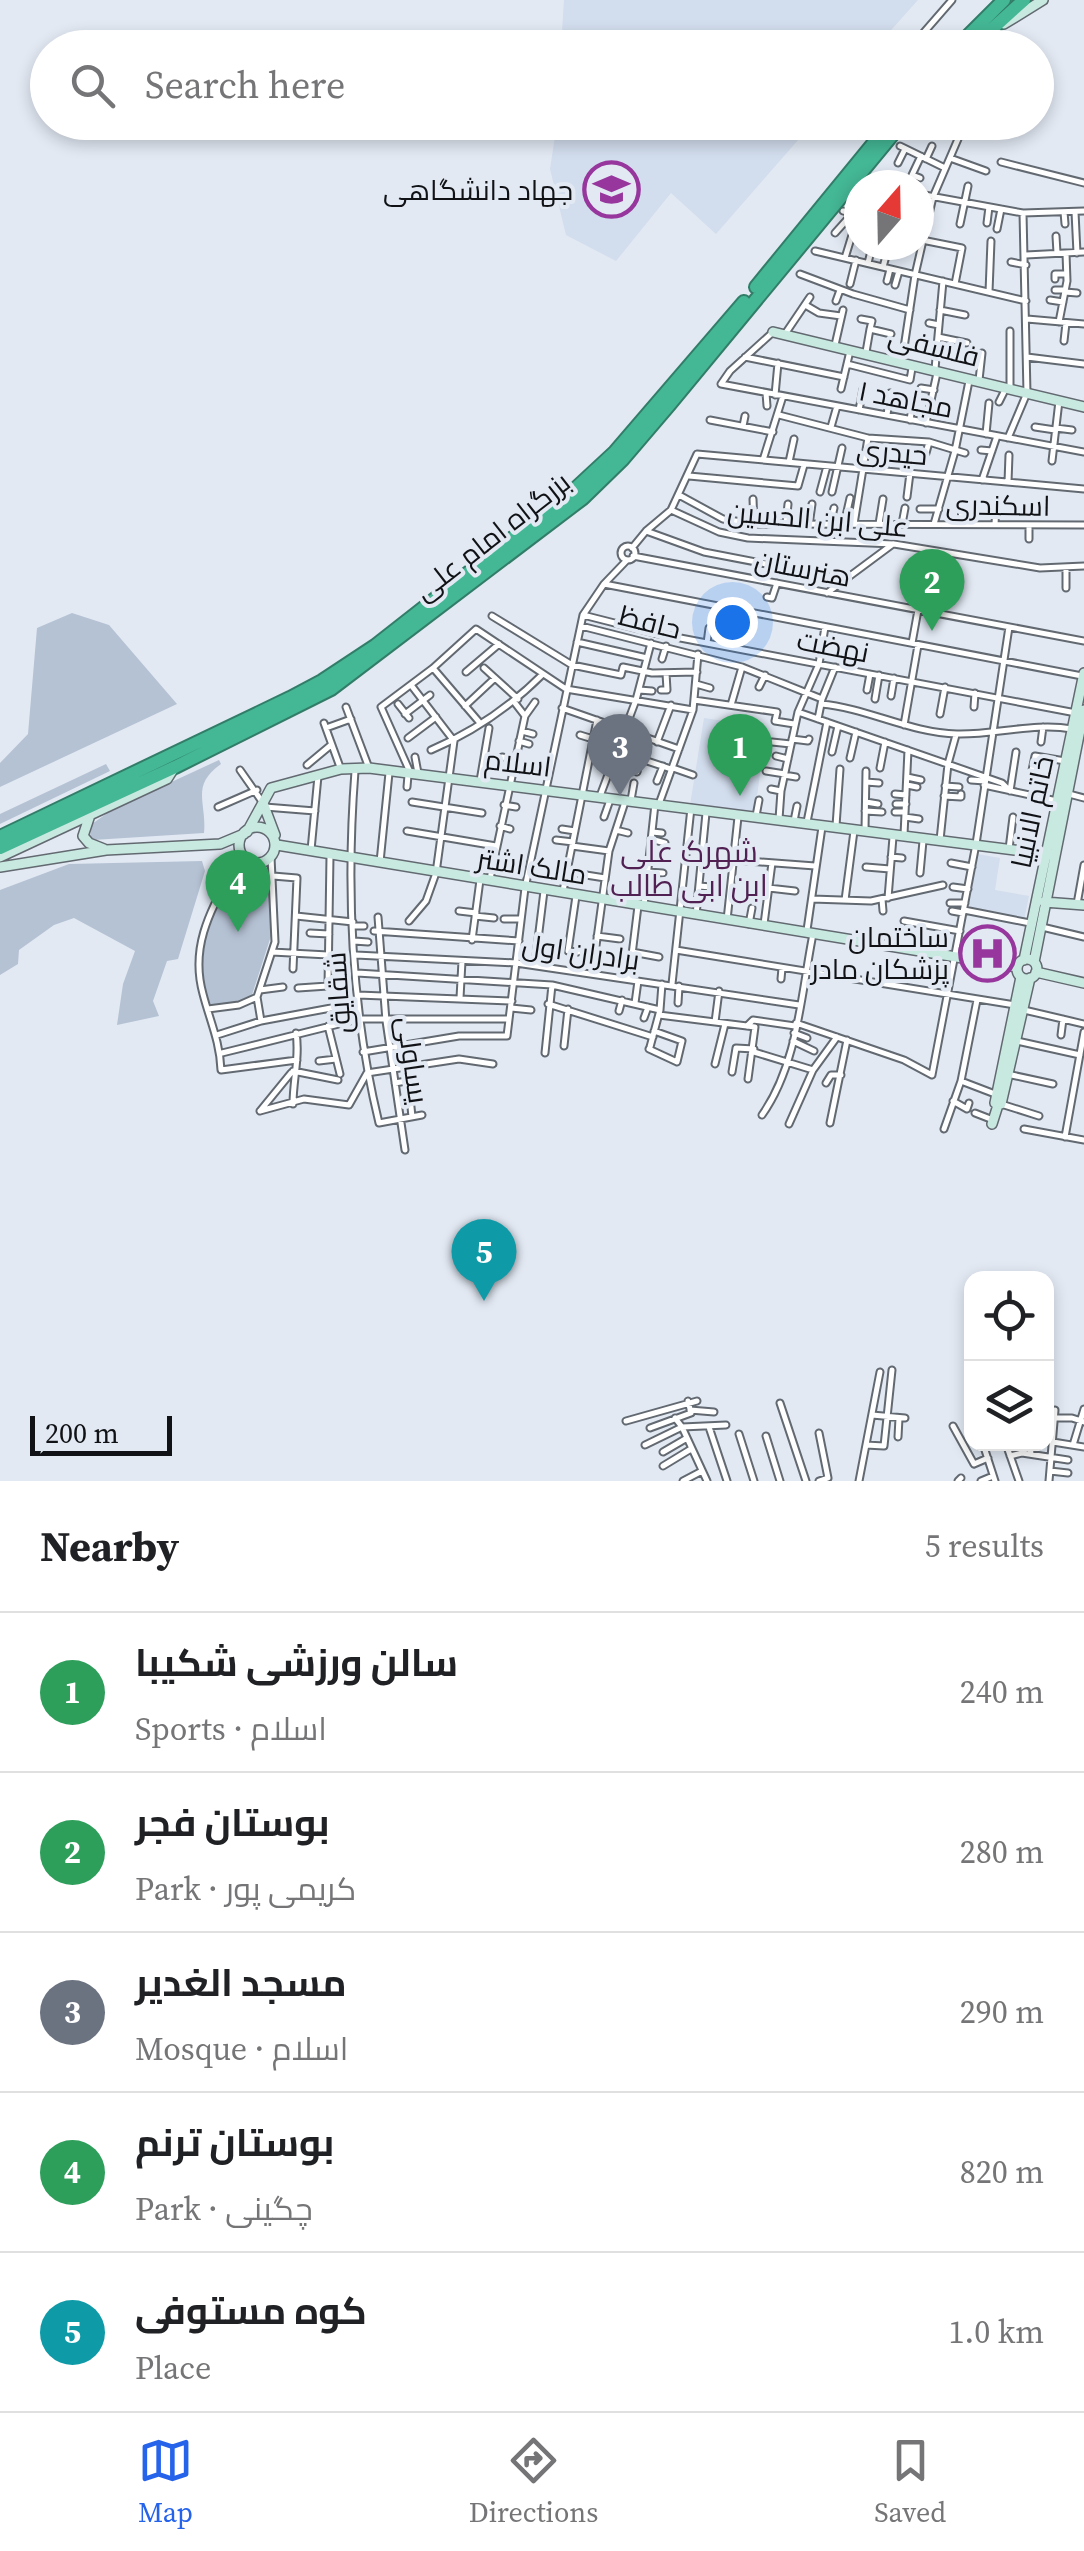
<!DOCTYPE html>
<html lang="en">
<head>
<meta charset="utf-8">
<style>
	:root { --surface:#fff; --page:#f2f2f2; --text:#202124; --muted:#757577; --line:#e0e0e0; --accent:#2563eb }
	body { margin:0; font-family:"Source Serif 4",Cairo,serif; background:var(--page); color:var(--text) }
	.controls { position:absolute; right:30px; bottom:30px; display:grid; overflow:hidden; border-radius:20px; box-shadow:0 5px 15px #0003 }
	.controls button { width:90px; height:90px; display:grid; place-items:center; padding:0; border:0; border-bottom:2px solid var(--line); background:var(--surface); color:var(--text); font:50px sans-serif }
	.compass { position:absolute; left:844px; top:170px; width:90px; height:90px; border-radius:50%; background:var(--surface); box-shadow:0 5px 15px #0003; rotate:20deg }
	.scale { position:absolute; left:30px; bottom:25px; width:142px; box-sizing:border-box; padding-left:10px; border:5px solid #101215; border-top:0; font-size:28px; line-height:35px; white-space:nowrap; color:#101215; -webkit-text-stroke:8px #e2e9f3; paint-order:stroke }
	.you { position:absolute; left:732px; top:622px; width:35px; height:35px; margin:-25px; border:8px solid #fff; border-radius:50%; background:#1a73e8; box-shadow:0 0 0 15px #1a73e833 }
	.badge { display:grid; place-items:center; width:65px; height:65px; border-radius:50%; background:var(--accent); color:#fff; font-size:32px; font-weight:700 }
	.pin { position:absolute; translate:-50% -82px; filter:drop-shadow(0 2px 5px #0008) }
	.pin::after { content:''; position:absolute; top:52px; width:35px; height:30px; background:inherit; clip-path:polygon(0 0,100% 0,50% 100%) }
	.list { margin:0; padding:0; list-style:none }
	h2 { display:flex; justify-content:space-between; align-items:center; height:130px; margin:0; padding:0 40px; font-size:42px }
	h2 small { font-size:32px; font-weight:400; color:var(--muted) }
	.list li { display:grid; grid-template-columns:65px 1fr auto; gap:30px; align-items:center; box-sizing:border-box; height:160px; padding:0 40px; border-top:2px solid var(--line) }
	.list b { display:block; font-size:38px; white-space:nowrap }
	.list p { margin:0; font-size:32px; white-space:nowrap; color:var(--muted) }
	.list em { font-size:32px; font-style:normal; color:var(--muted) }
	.icon { flex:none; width:55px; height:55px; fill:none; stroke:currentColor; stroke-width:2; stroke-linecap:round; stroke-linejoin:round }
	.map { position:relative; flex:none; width:1084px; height:1481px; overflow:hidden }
	.search { position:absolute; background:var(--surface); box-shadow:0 5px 15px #0003; left:30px; right:30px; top:30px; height:110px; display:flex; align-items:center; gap:25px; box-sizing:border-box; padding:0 35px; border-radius:55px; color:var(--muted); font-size:38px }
	.sheet { height:930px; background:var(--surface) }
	nav { display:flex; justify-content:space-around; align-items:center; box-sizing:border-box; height:140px; border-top:2px solid var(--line); background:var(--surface); font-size:28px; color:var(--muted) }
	nav a { display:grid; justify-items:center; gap:5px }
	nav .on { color:var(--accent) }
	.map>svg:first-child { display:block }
	.built { fill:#d2dded }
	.green { fill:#b5c2d4 }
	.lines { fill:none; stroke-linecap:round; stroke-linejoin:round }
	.street-casing { stroke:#636971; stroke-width:9 }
	.secondary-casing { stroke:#636971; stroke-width:12 }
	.highway-casing { stroke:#327d68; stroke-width:16 }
	.street { stroke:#fff; stroke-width:5 }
	.secondary { stroke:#c7e9df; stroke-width:9 }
	.highway { stroke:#44b795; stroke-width:12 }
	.labels { text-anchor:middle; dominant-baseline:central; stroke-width:8; stroke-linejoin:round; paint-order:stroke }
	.poi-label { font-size:28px; fill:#101215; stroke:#e2e9f3; text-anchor:end }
	.street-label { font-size:28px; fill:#101215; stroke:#e2e9f3 }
	.neighbourhood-label { font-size:30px; fill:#502152; stroke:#e2e9f3 }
</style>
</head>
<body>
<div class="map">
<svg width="1084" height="1481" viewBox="0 0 1084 1481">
	<rect width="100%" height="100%" fill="#e2e9f3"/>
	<!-- built -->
	<path class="built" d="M564,0H918L876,47H561Z
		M557,123H813L716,234L671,193L616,261L566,235L550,169Z
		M704,718L766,727L755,812L690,805Z
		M977,854L1000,858L995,890L1029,896L1024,920L968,910Z"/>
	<!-- green -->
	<path class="green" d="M72,613L109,625L177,704L0,787V763L28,734L37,628Z
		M219,760L221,764C190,786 207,802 204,833L93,840L90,836L92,824L113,809Z
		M106,764L110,771L0,824V814Z
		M202,861L205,871L178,959L167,961L153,1001L159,1016L117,1025L123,984L135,951L74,918L54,925L19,950L18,964L0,975V890L69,864Z
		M241,863L269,871L271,936L252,995L238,1002L211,1005C179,960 219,903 241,863Z"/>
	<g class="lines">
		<defs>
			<path id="street" d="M919,38L952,0
				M900,146L945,168
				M950,158L986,171
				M926,159L932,146
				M1001,162L1084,183
				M898,163L905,149
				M920,178L912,175L921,156
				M919,194L1023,213L1084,211
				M843,211L859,215
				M1064,212L1065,224
				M1075,212L1077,253
				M987,223L989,207
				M960,224L968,186
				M997,229L1001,209
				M835,233L852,214
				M1056,236L1057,253
				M922,240L962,248L955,284
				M815,251L1026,301
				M1026,255L1084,252
				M845,258L852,235L859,236
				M1011,262L1026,265
				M868,263L872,247
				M883,267L889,245
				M800,274L853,294L910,310
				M1055,279V274H1066
				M887,281L890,269
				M850,284L856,260
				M895,285L899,271
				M1055,290H1065
				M989,292L991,241
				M1065,292L1077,293
				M1050,300L1063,302
				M836,301L840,290
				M807,306L819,313L841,316
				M940,310L965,315
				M861,319L872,321L870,329
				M1027,319L1084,324
				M1059,322L1067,281L1066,253
				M929,323L939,325
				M870,329L891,334
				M772,333L730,371L721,384L1084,452
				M785,334L810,297
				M938,337L967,343
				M1064,341L1066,323
				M835,345L843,310
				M866,352L870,329
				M745,357L844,377
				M1027,357L1084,364
				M902,361L915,275L933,197L958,139
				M847,364L910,380L912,368
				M935,369L943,281
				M979,380L982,353
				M921,388L934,390
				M1010,388V331
				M841,389L850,351
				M766,393L767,406
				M775,395L778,363
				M999,402L1005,390
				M859,410L863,389
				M779,415L868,438L929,442L965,453
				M887,415L890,393
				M710,420L773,432
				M910,420L913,401
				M926,423L937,373
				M743,426L745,416
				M831,427L837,406
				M1035,427L1055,430
				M1056,428L1072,430
				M986,434L989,403
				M1008,438L1027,393L1023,213
				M981,450L992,451
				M926,453L929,442
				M763,460L783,396
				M1052,461L1059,401
				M789,462L794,439
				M884,471L886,458
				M689,476L798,486L804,465
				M982,480L997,436
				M1008,482L1009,455
				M820,492L827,466
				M832,492L842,448
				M679,495L723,519L754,524L1084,525
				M907,497L910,473
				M753,499L754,524
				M920,509H939
				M671,510L719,532L748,538L894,544L1040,568L1084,566
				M786,524L788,504
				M854,524L868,438
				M879,524L883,499
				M902,524L905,508
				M934,524L955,451L969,381
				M961,524L962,506
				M995,524L996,507
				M809,525L812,504
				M830,525L834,508
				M844,525L850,498
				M1029,525V539
				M646,531L704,552L844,579
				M621 553a7 7 0 1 1 14 0a7 7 0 1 1-14 0Z
				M632,548L646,531L671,510L697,454L1084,489
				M633,556L1084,641
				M604,584L1082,676
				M1066,588V567
				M827,593L893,544
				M767,597L772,598L777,583
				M583,615L654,633L1076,713
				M492,616L572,665L621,675L623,667L652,673L697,672
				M581,626L742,667L822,699
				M577,642L647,658
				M707,643L709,628
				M912,643L918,610
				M662,659L666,646
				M433,668L480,723
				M484,668L518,699
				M466,672L499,644
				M696,684L710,688
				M411,685L454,741
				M759,687L765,675
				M639,690L652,691
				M661,690H667L666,673
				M867,690L870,674
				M891,696L894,678
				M875,699L879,675
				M694,700L777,712L775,721L794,724
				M398,704L409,718
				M821,704C867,708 910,733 957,734C995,735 1035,722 1072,729
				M731,705L742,667
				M465,706L495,678
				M346,707L369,768
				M974,707L975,693
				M562,708L679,749
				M798,712L1002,783L1010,791L1016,752
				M405,714L430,695
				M940,714L945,687
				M525,716L535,702
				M818,719L822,699L835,667
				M324,723L340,767
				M904,725L918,645
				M326,728L351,719
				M522,731L533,734
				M580,735L593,739
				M408,738L436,717
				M792,739L808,741L809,739
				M519,741L529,744
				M657,742L671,705
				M772,742L791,744
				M1041,742L1043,727
				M431,750C473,732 511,706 543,674
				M617,751L671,769
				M832,752L838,726
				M776,756L788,759
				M415,757L418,773
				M502,757L515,760
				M850,758L856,732
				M307,765L331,745
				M673,768L693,775
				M880,768L885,742
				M610,769L625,773
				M240,770L263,803
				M355,771C346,888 351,1008 379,1123L422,1115
				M766,771L785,774
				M410,772L381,707L433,668L476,629L566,689L693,710
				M637,772L640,759
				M784,775L796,777
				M1031,775L1035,756L1065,761
				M907,777L921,780
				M971,780L985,781
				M480,781L489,728
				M657,781L663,766
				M866,782L879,783
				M907,785L917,787
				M984,785L1057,801
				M945,786L959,787
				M407,787L408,775
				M771,789L781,791
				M895,794L906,795
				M1069,794L1084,798
				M600,796L636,700L651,643
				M944,796L961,797V794
				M631,800L634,783
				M412,802L482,813
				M866,802L878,804
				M659,804L693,710L698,654
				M896,804H906
				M504,805L516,807
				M218,807L257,790
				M265,807L315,811
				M865,811L882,812
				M895,812H905
				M756,816L759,800
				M604,817L610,800
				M905,817L919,819
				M779,819L781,791L798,712L819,664L825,627
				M794,821L797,806
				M807,822L827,722
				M500,826L510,829
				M836,826L840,769
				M562,829L575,831
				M616,830L628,833
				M865,830L866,771
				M407,831L496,846
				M652,832L662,833
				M904,835L908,750
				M651,839L665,843
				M556,840L573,842
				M940,840L948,764L956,735
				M572,846L609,851
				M1009,849L1013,817
				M311,850L318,776
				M240,855C217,901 188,940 203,994C210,1021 220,1042 221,1070L297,1060
				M891,857L902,858
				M734,860L815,866
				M380,862L389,773
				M951,863L972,867
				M866,867L890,869
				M567,872L605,878
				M647,872L663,873
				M920,873L923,841
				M273,876L297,878L293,969
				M490,879L525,716L515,703
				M699,886L711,887
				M751,886L795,891
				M953,887L968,889
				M563,891L597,720
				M576,896L568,951L578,952
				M888,898L893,837
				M812,899L871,901L943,885
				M882,899L883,911
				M845,900L854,831
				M950,903H965
				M1077,904L1084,865
				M644,905L655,804
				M964,910L1030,923
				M459,911L476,913
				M952,911L963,913
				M696,915L706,813
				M296,916L353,922
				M475,916L494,918
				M378,917L386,1021L405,1150
				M504,919H521
				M727,920L738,817
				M409,921L426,901L436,873L454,741
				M904,921L960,931
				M749,924L752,908
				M764,924L772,863
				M353,926H364
				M1042,927L1084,937
				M807,930L822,827
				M374,931L519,941
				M310,933L329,934
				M597,936L620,939
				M472,940L480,880
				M354,941L368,942
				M676,950L1015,1005
				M272,952L328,955
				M632,952L659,957
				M595,953L609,851L625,802
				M356,955L516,963L799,1005
				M536,956L544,891
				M357,973L552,985L660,1010
				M629,979L638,906
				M781,979L782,968
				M672,984L691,808
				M298,988L328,986L330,856
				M260,990L283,987
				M358,995L512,1001
				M257,997L261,1021
				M460,998L462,961
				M635,1003L638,981
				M678,1003L679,986
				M548,1004L653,1037
				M511,1008L531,1010
				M208,1009L239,1005L257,997L275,942L271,857
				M1024,1010L1084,1024
				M619,1011L622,1000
				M659,1015L755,1027L748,1079
				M644,1018L648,1007
				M715,1022L719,991
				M796,1023L904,1060L932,1075L976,844L1009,627
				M328,1026L340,1074
				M747,1026L753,1020L795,1026
				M654,1031L682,1041L677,1062L649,1049L650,1047L660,1010L662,984
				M794,1033L807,1038
				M217,1035L261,1021L358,1003
				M1061,1035L1063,1019
				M793,1041L814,1051
				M1017,1041L1080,1055
				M564,1046L568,1009
				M363,1052L459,1036H507L525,888L583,615L604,584L627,560
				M754,1052L813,1070
				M222,1053L359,1019H509
				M545,1053L552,985
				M319,1061L336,1059
				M715,1064L725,1024
				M293,1071L338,1080
				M732,1072L736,1048L754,1049
				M1007,1074L1053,1084
				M961,1081L995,1094
				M395,1083L406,1081
				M826,1083L831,1075H841
				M410,1097L412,1117
				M953,1101L967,1109L969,1103
				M293,1104C293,1080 300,1056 296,1033
				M1001,1104L1039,1116
				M260,1111L304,1099L349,1105L367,1073L459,1059L493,1064
				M260,1111L291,1073
				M975,1113L993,1120
				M762,1115C798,1064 801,994 813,934
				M830,1123L847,1040
				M789,1124L813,1070L837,1037
				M944,1129L961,1081L977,1000
				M1024,1129L1084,1140
				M1065,1137L1084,1032
				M780,1403L806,1481
				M690,1410L714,1412
				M872,1415L905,1418
				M675,1418L682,1427L707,1481
				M1046,1418H1072L1084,1422
				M626,1421L697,1401
				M953,1426L974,1464L988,1458
				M709,1427L727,1481
				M650,1428L691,1413L688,1401
				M819,1433L828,1478L819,1481
				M739,1434L754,1481
				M766,1436L780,1481
				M898,1437L899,1418
				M1053,1442L1084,1447
				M983,1444L995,1481
				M1006,1444L1019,1481
				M1030,1444L1031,1454
				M645,1445L682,1427L726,1425
				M866,1445L884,1446L892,1370
				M1073,1445L1084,1409
				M663,1452L687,1438
				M1010,1456L1022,1453L1068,1460
				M663,1466L691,1449
				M1050,1471L1068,1473
				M683,1481L702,1471
				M859,1481L880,1372
				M958,1481L961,1478
				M981,1481L993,1476
				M1049,1481L1055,1410"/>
			<path id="secondary" d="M1004,24L1043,0
				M773,332L1084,407
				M263,803L275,835
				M90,815L83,836L89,843L104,849
				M239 845a18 18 0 1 1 36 0a18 18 0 1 1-36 0Z
				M247,832L271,788L341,769L369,768L1053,855
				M277,845L1017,967
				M0,857L167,779L174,768
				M0,867L106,850L220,844L244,834
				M1044,902L1084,905
				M1017 969a10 10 0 1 1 20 0a10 10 0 1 1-20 0Z
				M1024,960L1084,673
				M1034,962L1084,710
				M1036,972L1084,983
				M998,1105L995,1103L1021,977
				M992,1124L998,1105L1001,1104L1030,978"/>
			<path id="highway" d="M956,48L1004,0
				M971,48L1024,0
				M756,287L891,122
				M0,837L290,698L322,681L375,646L574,490L615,452L744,302
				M0,848L175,767L331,689L583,498L622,460L669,405L903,122"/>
		</defs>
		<!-- street casing -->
		<use href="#street" class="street-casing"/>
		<!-- secondary casing -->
		<use href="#secondary" class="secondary-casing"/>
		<!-- highway casing -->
		<use href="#highway" class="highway-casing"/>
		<!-- street -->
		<use href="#street" class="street"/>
		<!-- secondary -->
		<use href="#secondary" class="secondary"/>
		<!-- highway -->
		<use href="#highway" class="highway"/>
	</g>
	<!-- icons -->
	<defs>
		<symbol id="university-ring" viewBox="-11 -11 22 22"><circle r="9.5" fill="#e2e9f3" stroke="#97369d" stroke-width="1.5"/><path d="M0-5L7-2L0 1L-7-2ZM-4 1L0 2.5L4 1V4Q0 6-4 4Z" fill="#97369d"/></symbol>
		<symbol id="hospital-ring" viewBox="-11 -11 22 22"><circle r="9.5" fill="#e2e9f3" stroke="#97369d" stroke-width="1.5"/><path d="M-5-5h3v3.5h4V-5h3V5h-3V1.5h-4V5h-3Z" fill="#97369d"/></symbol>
	</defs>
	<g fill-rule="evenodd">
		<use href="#university-ring" x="580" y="158" width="63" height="63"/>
		<use href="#hospital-ring" x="956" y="922" width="63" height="63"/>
	</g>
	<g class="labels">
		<!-- poi labels -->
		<g class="poi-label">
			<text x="573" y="190">جهاد دانشگاهی</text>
			<text x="949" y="937">ساختمان<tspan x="949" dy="32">پزشکان مادر</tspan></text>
		</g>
		<!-- street labels -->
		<g class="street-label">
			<text transform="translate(934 346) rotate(14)">فلسفی</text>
			<text transform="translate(906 399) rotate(11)">مجاهد ۱</text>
			<text transform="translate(892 452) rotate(5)">حیدری</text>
			<text transform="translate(998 505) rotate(1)">اسکندری</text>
			<text transform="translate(818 519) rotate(5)">علی ابن الحسین</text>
			<text transform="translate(492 536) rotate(-38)">بزرگراه امام علی</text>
			<text transform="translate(803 568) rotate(11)">هنرستان</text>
			<text transform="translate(650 622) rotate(14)">حافظ</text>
			<text transform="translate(833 646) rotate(11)">نهضت</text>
			<text transform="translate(518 763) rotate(7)">اسلام</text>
			<text transform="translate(1032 812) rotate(-78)">خاتم الانبیا</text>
			<text transform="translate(532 866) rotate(9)">مالک اشتر</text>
			<text transform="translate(581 952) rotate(8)">برادران اول</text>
			<text transform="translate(338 993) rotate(-94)">شقایق</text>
			<text transform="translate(413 1060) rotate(82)">یساولی</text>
		</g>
		<!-- neighbourhood labels -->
		<g class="neighbourhood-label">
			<text x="689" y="851">شهرک علی<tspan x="689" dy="34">ابن ابی طالب</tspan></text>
		</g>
	</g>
</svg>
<div class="controls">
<button><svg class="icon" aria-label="locate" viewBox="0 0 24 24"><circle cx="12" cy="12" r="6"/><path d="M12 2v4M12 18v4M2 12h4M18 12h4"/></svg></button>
<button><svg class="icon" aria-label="layers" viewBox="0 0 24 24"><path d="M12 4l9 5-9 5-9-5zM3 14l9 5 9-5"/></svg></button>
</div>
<svg class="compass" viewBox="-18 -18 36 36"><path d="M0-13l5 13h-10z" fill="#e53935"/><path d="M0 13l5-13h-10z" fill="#757577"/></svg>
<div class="scale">200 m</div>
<div class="you"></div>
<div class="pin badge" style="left:740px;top:796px;background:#2e9e5b">1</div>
<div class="pin badge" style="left:932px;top:631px;background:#2e9e5b">2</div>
<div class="pin badge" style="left:620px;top:796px;background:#6b7280">3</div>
<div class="pin badge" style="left:238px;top:932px;background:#2e9e5b">4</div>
<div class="pin badge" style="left:484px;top:1301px;background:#0f9aa8">5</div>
<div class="search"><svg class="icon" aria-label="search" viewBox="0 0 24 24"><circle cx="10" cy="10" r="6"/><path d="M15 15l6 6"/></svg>Search here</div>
</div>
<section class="sheet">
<h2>Nearby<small>5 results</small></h2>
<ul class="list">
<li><span class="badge" style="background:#2e9e5b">1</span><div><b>سالن ورزشی شکیبا</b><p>Sports · اسلام</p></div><em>240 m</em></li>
<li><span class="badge" style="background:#2e9e5b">2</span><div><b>بوستان فجر</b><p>Park · کریمی پور</p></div><em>280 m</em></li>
<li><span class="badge" style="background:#6b7280">3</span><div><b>مسجد الغدیر</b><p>Mosque · اسلام</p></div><em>290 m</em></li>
<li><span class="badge" style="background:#2e9e5b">4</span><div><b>بوستان ترنم</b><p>Park · چگینی</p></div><em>820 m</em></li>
<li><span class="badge" style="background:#0f9aa8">5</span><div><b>کوه مستوفی</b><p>Place</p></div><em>1.0 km</em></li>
</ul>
</section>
<nav>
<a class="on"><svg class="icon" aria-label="map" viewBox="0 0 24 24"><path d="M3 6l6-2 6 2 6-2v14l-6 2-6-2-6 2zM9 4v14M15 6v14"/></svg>Map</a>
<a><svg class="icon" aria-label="directions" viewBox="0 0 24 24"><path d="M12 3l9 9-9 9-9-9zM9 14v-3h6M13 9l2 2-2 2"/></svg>Directions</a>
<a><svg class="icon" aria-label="saved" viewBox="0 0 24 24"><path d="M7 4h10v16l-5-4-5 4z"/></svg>Saved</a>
</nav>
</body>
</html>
